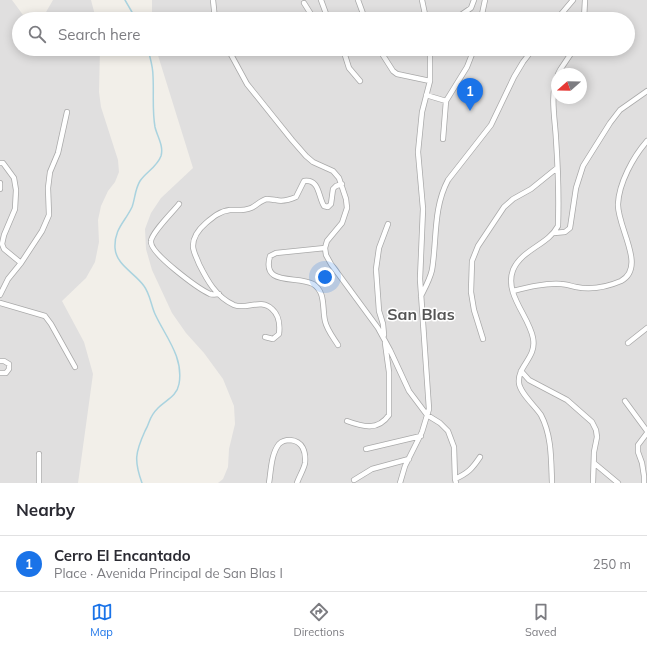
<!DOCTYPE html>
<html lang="en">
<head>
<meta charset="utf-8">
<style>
	:root { --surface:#fff; --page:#f7f7f7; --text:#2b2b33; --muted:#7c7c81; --line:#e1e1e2; --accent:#1a73e8 }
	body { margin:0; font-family:Mulish,sans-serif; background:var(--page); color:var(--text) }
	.compass { position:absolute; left:551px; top:68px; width:36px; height:36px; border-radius:50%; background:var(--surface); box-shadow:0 2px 10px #0003; rotate:250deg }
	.you { position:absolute; left:325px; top:277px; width:14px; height:14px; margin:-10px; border:3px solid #fff; border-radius:50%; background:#1a73e8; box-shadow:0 0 0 6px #1a73e833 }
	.badge { display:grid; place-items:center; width:26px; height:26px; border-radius:50%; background:var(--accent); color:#fff; font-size:13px; font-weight:700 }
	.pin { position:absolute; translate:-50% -33px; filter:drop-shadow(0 1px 2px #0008) }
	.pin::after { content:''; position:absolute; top:21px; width:14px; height:12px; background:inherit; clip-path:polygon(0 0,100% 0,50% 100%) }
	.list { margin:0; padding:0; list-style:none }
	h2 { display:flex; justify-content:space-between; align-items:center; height:52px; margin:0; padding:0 16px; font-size:17px }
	h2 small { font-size:13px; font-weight:400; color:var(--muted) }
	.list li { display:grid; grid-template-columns:26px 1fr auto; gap:12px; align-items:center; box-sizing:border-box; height:56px; padding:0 16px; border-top:1px solid var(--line) }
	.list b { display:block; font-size:15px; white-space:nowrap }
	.list p { margin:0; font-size:13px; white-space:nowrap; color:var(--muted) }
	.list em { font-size:13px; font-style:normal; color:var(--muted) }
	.icon { flex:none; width:22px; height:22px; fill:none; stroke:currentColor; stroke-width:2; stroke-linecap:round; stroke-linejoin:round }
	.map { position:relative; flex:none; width:647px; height:483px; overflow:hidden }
	.search { position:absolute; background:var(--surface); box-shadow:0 2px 10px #0003; left:12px; right:12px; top:12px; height:44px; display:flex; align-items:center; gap:10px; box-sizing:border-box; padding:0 14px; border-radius:22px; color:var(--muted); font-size:15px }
	.sheet { height:108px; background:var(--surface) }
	nav { display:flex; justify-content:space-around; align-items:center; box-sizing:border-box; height:56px; border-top:1px solid var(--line); background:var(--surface); font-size:11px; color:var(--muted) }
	nav a { display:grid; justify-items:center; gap:2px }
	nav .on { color:var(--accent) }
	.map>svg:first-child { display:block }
	.residential { fill:#e0dfdf; fill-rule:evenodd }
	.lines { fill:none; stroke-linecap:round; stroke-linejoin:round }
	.stream { stroke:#aad3df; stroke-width:1.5 }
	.minor-casing { stroke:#a9a9a9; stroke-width:6 }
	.minor { stroke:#fff; stroke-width:4.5 }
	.labels { text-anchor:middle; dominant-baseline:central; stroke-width:3; stroke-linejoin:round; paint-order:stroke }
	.district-label { font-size:16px; font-weight:bold; fill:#555; stroke:#fff }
</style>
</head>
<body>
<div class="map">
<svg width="647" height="483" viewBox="0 0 647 483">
	<rect width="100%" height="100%" fill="#f2efe9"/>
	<!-- residential -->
	<path class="residential" d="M0,0H12L26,19H19V49H100L99,92L101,107L118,160L119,172L115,182L108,191L101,206L98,220L99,242L95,262L86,278L62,301L84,342L93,374L78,483H0Z
		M53,0H91L96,19H42Z
		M152,0H647V483H218L223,479L228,467L229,449L235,424L234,406L223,379L204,353L186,333L172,313L152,270L146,249L145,229L151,213L161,198L193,168L156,49H628V19H152ZM557,74H581V98H557Z"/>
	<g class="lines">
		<!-- stream -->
		<path class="stream" d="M125,0L136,19
			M142,483C134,461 135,453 145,431C151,421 148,418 158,408C166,400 177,396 179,384C184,357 165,336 155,314C151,305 150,294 144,286C135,273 116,265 115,248C114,229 125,222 132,207C135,199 135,189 140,181C146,172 157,167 161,156C164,146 157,136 155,127C152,110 154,93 153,76C153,66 150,58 148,49"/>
		<defs>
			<path id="minor" d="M213,0L215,19
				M321,0L328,19
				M358,0L365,19
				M422,0L426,19
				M304,3L314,19
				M455,19L471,8L474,0
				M481,19L485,0
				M557,19L573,0
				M584,19L585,0
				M228,49L247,84L292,140L306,156L313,162L333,171L339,178L346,199L347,208L342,223L327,241L325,248L326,255L331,264L378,328L390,350L409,391L427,415L440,423L448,431L454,447L455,479L456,483
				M343,49L349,68L360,81
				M379,49L393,71L397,74L430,81
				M558,74L560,70L574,49
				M426,95L446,101
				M443,139L446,101L467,67L474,49
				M0,163H3L14,178L16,190L15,209L4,235L2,244L4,249L21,263
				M0,183V189
				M179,204C173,212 152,232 151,241C149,253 199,289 210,294C213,295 216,294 219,294
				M554,233L565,232L570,228L576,188L583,166L610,123L620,110L647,91
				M325,248L276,253L270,256C261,287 298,275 313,284C326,292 322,308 325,321C327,330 333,337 338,345
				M513,291C529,287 545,283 561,284C566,284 571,286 576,287C591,290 607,287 621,281C647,267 617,227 618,204C619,183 633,157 647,141
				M0,295L8,279L21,263L42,231L49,215L48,188L50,172L58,153L67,112
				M421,296C425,288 430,279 432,270C437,240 433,208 448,180L491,125L514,77L523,62L533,49
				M0,303L45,316L51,324L75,367
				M384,335L383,324L379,311L376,269L379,248L388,224
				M265,337L273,339L279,334C280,326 279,315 272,309C261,298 246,310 234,305C216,297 207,280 199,264C197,258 193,252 193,246C193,237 199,229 206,223C213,217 220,211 230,210C237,210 244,211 251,208C256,206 261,200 267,199C270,199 273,200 276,200C283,202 289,200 296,197L304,181C320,179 318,197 324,206L328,207L331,204L333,189L336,186L342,184
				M483,339L474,310L471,292L472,261L478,246L504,207L513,199L531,189L557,168
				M628,343L647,328
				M0,361H4L9,364V369L6,373H0
				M521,371L529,380L567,400L592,422L596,430L597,437L594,452L593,483
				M625,401L647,431
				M347,421C363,427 378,431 389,415V372L385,343
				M366,449L421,436
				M39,454V483
				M594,463L618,483
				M455,479C468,473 472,469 480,457
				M354,480L372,469L409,459
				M269,483C271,471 271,454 279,444C282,441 287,440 290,440C303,441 306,452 305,463C304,469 299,477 297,483
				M400,483L405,466L422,432L429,409L420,279L423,209L418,152L422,112L430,81V49
				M552,483C551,460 552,436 541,415C535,406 520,393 519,383C517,366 537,358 533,338C529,316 504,294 513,270C522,249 548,245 558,226C559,197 558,168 556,139C555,119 550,96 557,77
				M644,483V476L642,463L638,452V445L647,433"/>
		</defs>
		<!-- minor casing -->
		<use href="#minor" class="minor-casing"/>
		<!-- minor -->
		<use href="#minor" class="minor"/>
	</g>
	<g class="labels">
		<!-- district labels -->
		<g class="district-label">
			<text x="421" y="314">San Blas</text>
		</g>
	</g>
</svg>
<svg class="compass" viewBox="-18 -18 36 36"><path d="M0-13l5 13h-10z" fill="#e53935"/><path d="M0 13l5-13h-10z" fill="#7c7c81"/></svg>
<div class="you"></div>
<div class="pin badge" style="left:470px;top:111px">1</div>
<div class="search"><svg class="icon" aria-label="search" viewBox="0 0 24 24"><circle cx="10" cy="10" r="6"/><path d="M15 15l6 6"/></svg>Search here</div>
</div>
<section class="sheet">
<h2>Nearby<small></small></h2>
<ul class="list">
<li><span class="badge">1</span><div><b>Cerro El Encantado</b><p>Place · Avenida Principal de San Blas I</p></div><em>250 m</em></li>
</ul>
</section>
<nav>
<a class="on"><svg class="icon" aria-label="map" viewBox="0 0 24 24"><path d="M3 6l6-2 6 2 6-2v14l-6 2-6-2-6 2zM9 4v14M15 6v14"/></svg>Map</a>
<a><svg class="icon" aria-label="directions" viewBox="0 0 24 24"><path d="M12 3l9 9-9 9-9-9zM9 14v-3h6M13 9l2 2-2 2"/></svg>Directions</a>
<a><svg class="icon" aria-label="saved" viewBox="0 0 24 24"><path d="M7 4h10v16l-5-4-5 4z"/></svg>Saved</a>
</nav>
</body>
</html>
